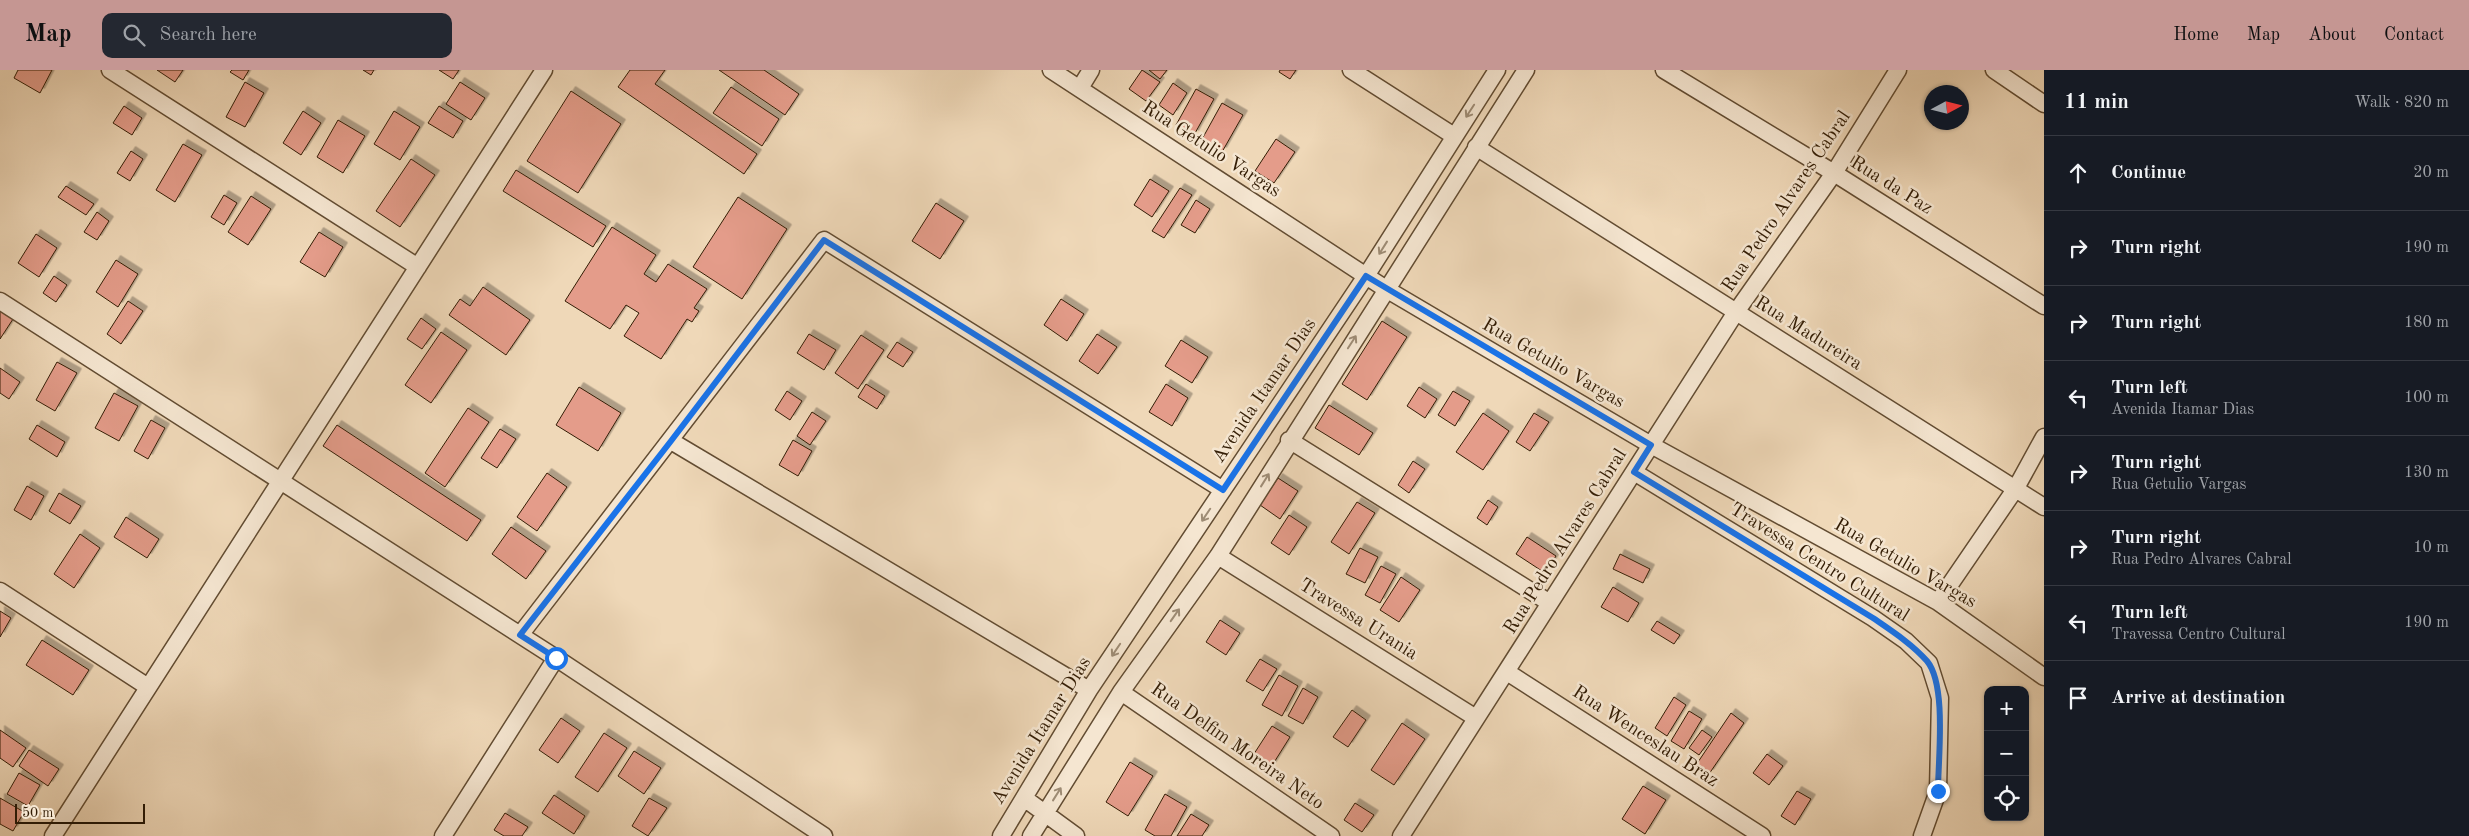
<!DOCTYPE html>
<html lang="en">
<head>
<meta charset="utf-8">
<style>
	:root { --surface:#171b24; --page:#242831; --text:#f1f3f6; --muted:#9ea1a6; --line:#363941; --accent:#c59692 }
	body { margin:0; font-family:"Old Standard TT",serif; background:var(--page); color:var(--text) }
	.controls { position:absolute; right:15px; bottom:15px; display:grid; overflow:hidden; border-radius:10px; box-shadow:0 1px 4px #0004 }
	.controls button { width:45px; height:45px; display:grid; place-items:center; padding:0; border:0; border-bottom:1px solid var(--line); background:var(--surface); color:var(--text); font:25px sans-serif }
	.compass { position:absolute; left:1924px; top:15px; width:45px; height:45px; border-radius:50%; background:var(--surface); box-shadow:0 1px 4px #0004; rotate:83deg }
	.scale { position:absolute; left:15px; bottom:12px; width:130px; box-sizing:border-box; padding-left:5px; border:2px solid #331d05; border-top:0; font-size:14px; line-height:18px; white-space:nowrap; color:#331d05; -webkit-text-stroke:4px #f5e6d1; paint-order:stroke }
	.stop { position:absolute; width:15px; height:15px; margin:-11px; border:4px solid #1a73e8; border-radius:50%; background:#fff }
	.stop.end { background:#1a73e8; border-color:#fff; box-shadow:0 1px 5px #0008 }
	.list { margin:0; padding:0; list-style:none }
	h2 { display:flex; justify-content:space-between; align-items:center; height:65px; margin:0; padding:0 20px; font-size:21px }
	h2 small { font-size:16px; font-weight:400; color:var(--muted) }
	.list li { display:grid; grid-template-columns:32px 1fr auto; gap:15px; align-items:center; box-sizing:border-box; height:75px; padding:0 20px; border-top:1px solid var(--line) }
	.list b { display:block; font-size:19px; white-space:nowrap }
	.list p { margin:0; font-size:16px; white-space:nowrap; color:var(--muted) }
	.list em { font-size:16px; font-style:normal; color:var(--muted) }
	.icon { flex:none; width:28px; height:28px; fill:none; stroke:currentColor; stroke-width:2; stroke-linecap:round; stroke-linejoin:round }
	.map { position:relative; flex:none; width:2044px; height:766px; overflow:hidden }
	header { display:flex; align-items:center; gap:30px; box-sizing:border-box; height:70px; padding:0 25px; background:var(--accent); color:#111 }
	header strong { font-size:24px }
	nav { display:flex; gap:28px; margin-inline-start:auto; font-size:18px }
	.search { width:350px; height:45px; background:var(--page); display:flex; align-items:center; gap:12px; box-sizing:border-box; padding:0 18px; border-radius:10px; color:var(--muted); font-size:19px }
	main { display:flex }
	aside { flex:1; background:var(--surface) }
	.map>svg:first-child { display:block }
	.building { fill:#e49c8a; stroke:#331d05; filter:url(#shadow) }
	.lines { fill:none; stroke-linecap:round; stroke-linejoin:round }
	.street-casing { stroke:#624c32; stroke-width:19 }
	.street { stroke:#f5e6d1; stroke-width:16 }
	.oneway { stroke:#9e8c75 }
	.route { stroke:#1a73e8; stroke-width:6 }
	.labels { text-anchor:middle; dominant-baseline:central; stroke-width:5; stroke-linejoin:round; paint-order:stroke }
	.street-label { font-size:19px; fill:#331d05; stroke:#f5e6d1 }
</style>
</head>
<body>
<header>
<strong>Map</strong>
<div class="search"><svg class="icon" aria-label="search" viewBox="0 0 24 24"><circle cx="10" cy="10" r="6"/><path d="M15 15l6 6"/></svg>Search here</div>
<nav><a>Home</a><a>Map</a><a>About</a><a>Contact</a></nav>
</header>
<main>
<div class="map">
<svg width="2044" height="766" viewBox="0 0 2044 766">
	<defs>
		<filter id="shadow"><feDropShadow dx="4.5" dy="-4.5" stdDeviation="0" flood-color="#0004"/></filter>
	</defs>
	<rect width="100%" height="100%" fill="#efd8b8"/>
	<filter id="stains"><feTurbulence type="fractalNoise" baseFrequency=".004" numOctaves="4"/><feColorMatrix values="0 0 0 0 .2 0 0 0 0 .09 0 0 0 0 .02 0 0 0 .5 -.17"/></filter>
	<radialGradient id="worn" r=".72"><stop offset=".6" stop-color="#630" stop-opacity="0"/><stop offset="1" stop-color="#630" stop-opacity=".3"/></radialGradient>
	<!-- building -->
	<path class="building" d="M18,0H52L40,23L14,8Z
		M157,0H183L175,12Z
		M232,0H249L243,10L230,2Z
		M363,0H374L371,5Z
		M439,0H459L453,9Z
		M630,0H665L655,14L757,84L744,104L618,17Z
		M719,0H764L799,24L785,45Z
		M1142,0L1160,12L1146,31L1129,19Z
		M1149,0H1167L1160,9Z
		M1280,0H1296L1290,9L1279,2Z
		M245,12L264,23L245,57L226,47Z
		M460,12L485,28L471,50L446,34Z
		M1173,13L1187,23L1173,45L1159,35Z
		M731,17L779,49L762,76L713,43Z
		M1196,19L1214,29L1194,65L1176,55Z
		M571,21L621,54L578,123L527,91Z
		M1222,33L1243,45L1222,82L1201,71Z
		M124,36L142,48L132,65L113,53Z
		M439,36L463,51L453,68L428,53Z
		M303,41L321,53L301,85L283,73Z
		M394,41L420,57L400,90L374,74Z
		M338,50L365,66L343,103L317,87Z
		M1276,69L1295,82L1274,113L1255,101Z
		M183,74L202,85L175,132L156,120Z
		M131,81L143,89L130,111L117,103Z
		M411,89L435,105L400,157L376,141Z
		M516,100L606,156L593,177L503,121Z
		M1150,109L1169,121L1152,147L1134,135Z
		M66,116L94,134L86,145L58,127Z
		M1180,118L1192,125L1164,168L1152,161Z
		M224,125L237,133L224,155L211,147Z
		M251,126L271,139L248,175L228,162Z
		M738,127L787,159L742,229L693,197Z
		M1196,130L1210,139L1195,163L1181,155Z
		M936,133L964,151L940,189L912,171Z
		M97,142L109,151L97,170L84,162Z
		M612,157L656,185L644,204L656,212L668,194L707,219L694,238L699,241L692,252L687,249L661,289L624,266L639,243L626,235L610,259L565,231Z
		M319,162L343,177L325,207L300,192Z
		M36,164L57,178L39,207L18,193Z
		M116,190L138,204L118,237L96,222Z
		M54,206L67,215L56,232L43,223Z
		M483,217L530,250L506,285L449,245L460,229L470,236Z
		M1061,229L1084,244L1067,271L1044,255Z
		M128,231L143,241L121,274L107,264Z
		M0,239L15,246L0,269Z
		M421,248L436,259L422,279L407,269Z
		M1382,251L1407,267L1367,330L1342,314Z
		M441,262L467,280L431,333L405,315Z
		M809,264L836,280L824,300L797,283Z
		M1097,264L1117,277L1098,304L1079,291Z
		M861,265L884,280L858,319L835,303Z
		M1181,270L1208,287L1192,313L1165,296Z
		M897,272L913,282L903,297L887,287Z
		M57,292L77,303L55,341L36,330Z
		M0,298L20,312L9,329L0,323Z
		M866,314L885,326L877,339L858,327Z
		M1166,314L1188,328L1172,356L1149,342Z
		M579,317L621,343L598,381L556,355Z
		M1419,317L1437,329L1425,348L1407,336Z
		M787,321L802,331L790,350L775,340Z
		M1453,321L1470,331L1455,356L1438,345Z
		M114,323L138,336L119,371L95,358Z
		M1329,335L1373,363L1359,385L1315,358Z
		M468,338L489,352L445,417L425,403Z
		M812,342L826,351L810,375L797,366Z
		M1483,343L1509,361L1483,400L1456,382Z
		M1534,343L1549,352L1530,381L1516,372Z
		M151,350L165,358L148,389L134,381Z
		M37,355L65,372L57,387L29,369Z
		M337,355L481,450L467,471L323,376Z
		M500,359L516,369L497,398L481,388Z
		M793,370L812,381L798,406L779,395Z
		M1413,391L1425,399L1409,423L1398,415Z
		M547,403L567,417L537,461L517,447Z
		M1278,408L1298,421L1280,449L1260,435Z
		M27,416L44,426L31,450L14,440Z
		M59,423L81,436L70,454L49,441Z
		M1488,430L1498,437L1487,455L1477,448Z
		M1357,432L1375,443L1349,484L1331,472Z
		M1289,445L1307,457L1289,485L1271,473Z
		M126,447L159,469L147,488L114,467Z
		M511,457L546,481L526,509L492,484Z
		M80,464L100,478L74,518L54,504Z
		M1527,467L1556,486L1545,503L1516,484Z
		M1360,478L1378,487L1365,513L1346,504Z
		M1620,484L1650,499L1643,513L1613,499Z
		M1381,496L1396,504L1380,533L1365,525Z
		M1401,507L1420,520L1399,552L1380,540Z
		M1613,517L1639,533L1628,552L1601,537Z
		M0,541L11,548L0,567Z
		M1220,550L1240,563L1226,585L1206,572Z
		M1657,551L1680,565L1674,574L1651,560Z
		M42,570L89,600L73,625L26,595Z
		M1260,589L1277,599L1263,621L1246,611Z
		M1279,605L1298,616L1282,646L1262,635Z
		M1303,618L1318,627L1303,654L1288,646Z
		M1674,627L1686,635L1667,666L1655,658Z
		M1352,640L1366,650L1348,677L1333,667Z
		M1689,641L1702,649L1684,679L1671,671Z
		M1731,643L1744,653L1709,704L1696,695Z
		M561,648L580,661L558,693L539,680Z
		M1402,653L1425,669L1394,715L1371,700Z
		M1272,656L1290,667L1268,702L1250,690Z
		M0,660L26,678L13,697L0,688Z
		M1702,660L1712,667L1699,685L1689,678Z
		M604,663L627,678L598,722L575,707Z
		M29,680L59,699L48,716L19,696Z
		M634,681L661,698L644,724L618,706Z
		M1767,684L1783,696L1769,715L1753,703Z
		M1130,692L1153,706L1128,746L1106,732Z
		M19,703L40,715L28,736L7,724Z
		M1643,716L1666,730L1645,764L1622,749Z
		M1797,721L1811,729L1795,755L1781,746Z
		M1165,724L1187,737L1171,766H1155L1145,760Z
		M554,725L585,746L574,764L542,743Z
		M0,728L24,742L13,761L0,754Z
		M649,728L667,738L648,766L632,756Z
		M1355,733L1374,745L1362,762L1344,750Z
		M505,743L528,757L522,766H504L494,760Z
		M1191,744L1209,755L1202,766H1177Z"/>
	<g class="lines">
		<defs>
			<path id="street" d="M110,0L418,197
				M1051,0L1386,219L1651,375L1938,532L2044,607
				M1351,0L1454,66
				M1664,0L1834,103L2044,236
				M1994,0L2044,34
				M1080,18L1091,0
				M1476,77L2044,437
				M0,231L556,588L824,766
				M1289,370L1550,533
				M671,371L1089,620
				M1634,402L1873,548L1906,571L1929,593L1940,628L1938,721L1922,766
				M1218,486L1476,648
				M0,521L148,617
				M1938,532L2016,418L2044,367
				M520,565L824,170L1223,420
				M1507,602L1762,766
				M1121,622L1331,766
				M1024,728L1076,766
				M53,766L544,0
				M443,766L556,588
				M1001,766L1089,620L1366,206L1497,0
				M1031,766L1121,622L1218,486L1526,0
				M1401,766L1736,242L1834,103L1898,0"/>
		</defs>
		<!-- street casing -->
		<use href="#street" class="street-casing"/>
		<!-- street -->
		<use href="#street" class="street"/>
	</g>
	<!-- one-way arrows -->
	<defs><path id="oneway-shaft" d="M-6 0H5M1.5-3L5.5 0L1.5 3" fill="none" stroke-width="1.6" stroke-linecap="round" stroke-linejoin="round" transform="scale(1.25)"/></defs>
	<g class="oneway">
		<use href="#oneway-shaft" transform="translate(1470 41) rotate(123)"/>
		<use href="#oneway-shaft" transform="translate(1383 178) rotate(122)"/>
		<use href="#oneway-shaft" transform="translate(1352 272) rotate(-57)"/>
		<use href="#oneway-shaft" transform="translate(1265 410) rotate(-58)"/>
		<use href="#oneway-shaft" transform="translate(1206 445) rotate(124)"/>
		<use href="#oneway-shaft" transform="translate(1175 545) rotate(-55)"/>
		<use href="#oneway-shaft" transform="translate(1116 580) rotate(124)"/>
		<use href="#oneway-shaft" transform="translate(1057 724) rotate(-58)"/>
	</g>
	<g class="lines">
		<!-- route -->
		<path class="route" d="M556,588L520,565L671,371L824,170L1223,420L1366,206L1651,375L1634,402L1873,548C1892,561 1912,574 1927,591C1947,615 1938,690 1938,721"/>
	</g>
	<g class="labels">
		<!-- street labels -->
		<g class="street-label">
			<text transform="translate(1211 80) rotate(33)">Rua Getulio Vargas</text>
			<text transform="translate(1891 116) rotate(32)">Rua da Paz</text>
			<text transform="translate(1787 132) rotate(-56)">Rua Pedro Alvares Cabral</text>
			<text transform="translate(1808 264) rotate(32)">Rua Madureira</text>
			<text transform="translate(1553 294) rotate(30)">Rua Getulio Vargas</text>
			<text transform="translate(1265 321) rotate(-56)">Avenida Itamar Dias</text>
			<text transform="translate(1566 472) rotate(-58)">Rua Pedro Alvares Cabral</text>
			<text transform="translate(1819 493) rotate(32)">Travessa Centro Cultural</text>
			<text transform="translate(1905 494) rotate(30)">Rua Getulio Vargas</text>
			<text transform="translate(1358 550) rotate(32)">Travessa Urania</text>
			<text transform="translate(1042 661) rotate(-58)">Avenida Itamar Dias</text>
			<text transform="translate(1645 667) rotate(33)">Rua Wenceslau Braz</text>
			<text transform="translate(1237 677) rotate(35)">Rua Delfim Moreira Neto</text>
		</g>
	</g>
	<rect width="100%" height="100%" filter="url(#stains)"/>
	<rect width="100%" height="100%" fill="url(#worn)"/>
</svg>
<div class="controls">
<button>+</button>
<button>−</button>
<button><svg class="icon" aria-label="locate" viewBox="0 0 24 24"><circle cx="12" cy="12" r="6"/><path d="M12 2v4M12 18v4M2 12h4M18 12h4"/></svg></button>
</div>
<svg class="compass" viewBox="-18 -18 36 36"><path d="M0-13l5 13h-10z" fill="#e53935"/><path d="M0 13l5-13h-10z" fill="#9ea1a6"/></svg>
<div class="scale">50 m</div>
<div class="stop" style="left:556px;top:588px"></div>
<div class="stop end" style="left:1938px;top:721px"></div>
</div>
<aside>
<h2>11 min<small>Walk · 820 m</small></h2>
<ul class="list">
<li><svg class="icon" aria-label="ahead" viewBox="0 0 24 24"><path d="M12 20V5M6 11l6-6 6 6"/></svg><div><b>Continue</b></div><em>20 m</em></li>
<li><svg class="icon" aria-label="right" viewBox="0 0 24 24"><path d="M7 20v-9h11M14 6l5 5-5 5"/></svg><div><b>Turn right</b></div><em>190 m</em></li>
<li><svg class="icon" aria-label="right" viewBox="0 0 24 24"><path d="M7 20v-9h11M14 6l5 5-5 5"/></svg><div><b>Turn right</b></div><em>180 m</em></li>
<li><svg class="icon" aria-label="left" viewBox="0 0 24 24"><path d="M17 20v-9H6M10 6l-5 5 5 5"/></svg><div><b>Turn left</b><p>Avenida Itamar Dias</p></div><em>100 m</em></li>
<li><svg class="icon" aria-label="right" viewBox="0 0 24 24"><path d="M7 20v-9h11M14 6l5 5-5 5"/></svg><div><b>Turn right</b><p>Rua Getulio Vargas</p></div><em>130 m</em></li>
<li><svg class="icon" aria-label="right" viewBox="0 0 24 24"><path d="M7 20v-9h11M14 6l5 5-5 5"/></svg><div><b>Turn right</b><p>Rua Pedro Alvares Cabral</p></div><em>10 m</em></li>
<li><svg class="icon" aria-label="left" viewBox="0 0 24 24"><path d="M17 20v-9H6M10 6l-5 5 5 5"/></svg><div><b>Turn left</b><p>Travessa Centro Cultural</p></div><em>190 m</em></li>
<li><svg class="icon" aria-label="arrive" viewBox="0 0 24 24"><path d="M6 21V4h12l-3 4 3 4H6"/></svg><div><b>Arrive at destination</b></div></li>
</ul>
</aside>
</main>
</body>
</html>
